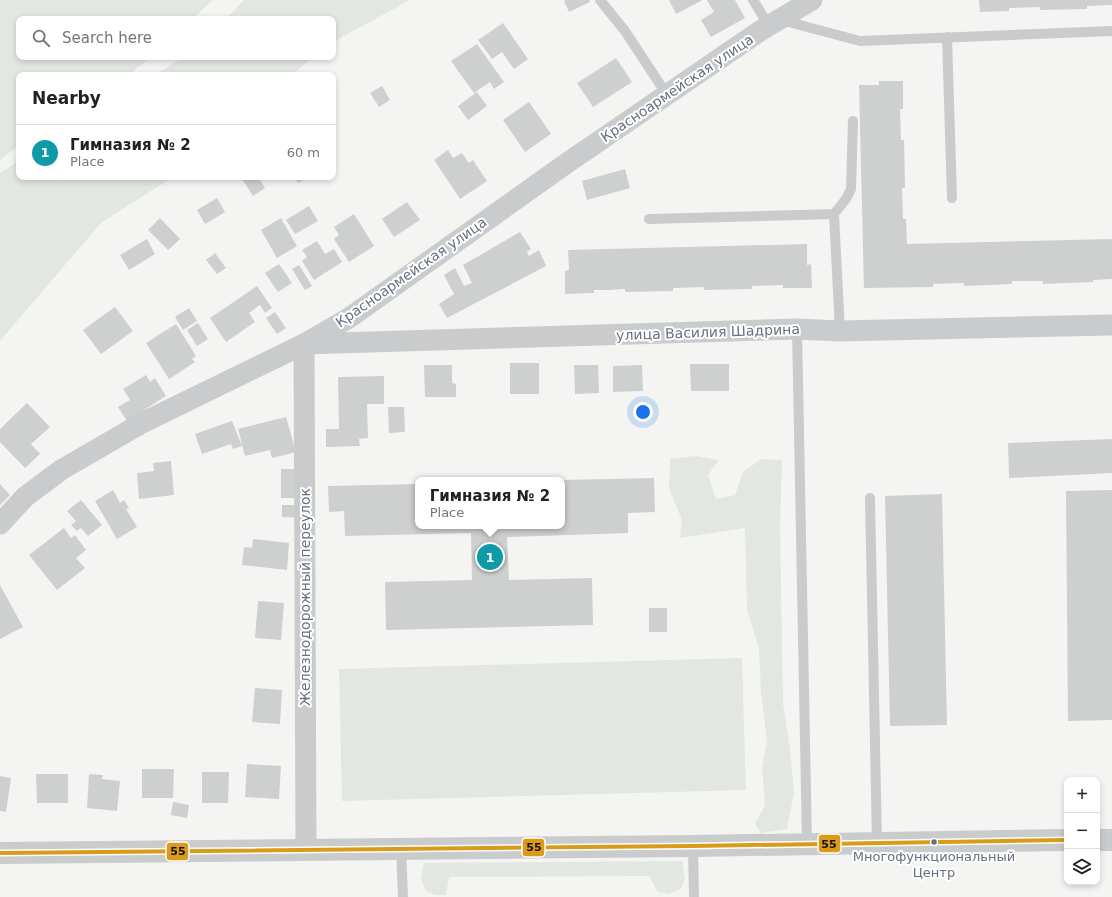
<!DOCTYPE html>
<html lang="en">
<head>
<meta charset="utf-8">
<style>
	:root { --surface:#fff; --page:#f6f6f6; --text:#202124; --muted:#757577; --line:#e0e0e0; --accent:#565a60 }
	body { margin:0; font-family:"DejaVu Sans",sans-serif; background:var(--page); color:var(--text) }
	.controls { position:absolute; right:12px; bottom:12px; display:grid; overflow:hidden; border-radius:8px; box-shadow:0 2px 6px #0003 }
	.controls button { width:36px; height:36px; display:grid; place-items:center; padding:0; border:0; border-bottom:1px solid var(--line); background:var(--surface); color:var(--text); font:20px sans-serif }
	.you { position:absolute; left:643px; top:412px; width:14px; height:14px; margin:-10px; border:3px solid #fff; border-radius:50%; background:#1a73e8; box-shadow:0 0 0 6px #1a73e833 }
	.badge { display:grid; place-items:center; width:26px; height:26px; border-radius:50%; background:var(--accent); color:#fff; font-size:13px; font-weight:700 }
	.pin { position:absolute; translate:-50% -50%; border:2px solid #fff; box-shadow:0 1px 4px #0006 }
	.popup { position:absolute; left:415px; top:477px; width:150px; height:52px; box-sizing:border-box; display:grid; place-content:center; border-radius:8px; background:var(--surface); filter:drop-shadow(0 1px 3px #0005); font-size:13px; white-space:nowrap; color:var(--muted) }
	.popup b { font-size:15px; color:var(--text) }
	.popup::after { content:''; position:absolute; left:50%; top:100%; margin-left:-8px; border:8px solid transparent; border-top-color:var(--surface) }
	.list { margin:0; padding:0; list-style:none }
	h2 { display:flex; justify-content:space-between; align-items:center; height:52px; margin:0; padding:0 16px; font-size:17px }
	h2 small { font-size:13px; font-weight:400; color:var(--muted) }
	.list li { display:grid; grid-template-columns:26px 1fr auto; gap:12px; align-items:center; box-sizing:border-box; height:56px; padding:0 16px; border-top:1px solid var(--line) }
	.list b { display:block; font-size:15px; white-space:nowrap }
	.list p { margin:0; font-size:13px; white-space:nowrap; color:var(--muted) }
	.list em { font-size:13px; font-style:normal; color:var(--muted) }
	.icon { flex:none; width:22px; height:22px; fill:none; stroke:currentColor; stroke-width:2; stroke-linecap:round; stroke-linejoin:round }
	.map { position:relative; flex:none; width:1112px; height:897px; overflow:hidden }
	.search { position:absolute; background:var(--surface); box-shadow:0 2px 6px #0003; left:16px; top:16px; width:320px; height:44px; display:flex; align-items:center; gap:10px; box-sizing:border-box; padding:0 14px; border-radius:8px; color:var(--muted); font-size:15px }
	.panel { position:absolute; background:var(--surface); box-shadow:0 2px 6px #0003; left:16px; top:72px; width:320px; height:108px; border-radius:8px }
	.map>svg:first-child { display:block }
	.green { fill:#e3e7e2 }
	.building { fill:#cecfcf }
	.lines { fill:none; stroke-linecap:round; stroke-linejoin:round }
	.service { stroke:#cacbcd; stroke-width:10 }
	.minor { stroke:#cacbcd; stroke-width:21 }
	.tertiary { stroke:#cacbcd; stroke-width:22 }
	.bus-1-casing { stroke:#fff; stroke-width:7 }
	.bus-1 { stroke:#da9b1a; stroke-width:4 }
	.bus-dot { fill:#667081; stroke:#fff; stroke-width:1.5 }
	.labels { text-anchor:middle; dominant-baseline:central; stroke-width:4; stroke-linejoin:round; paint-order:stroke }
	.bus-label { font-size:13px; fill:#667081; stroke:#fff }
	.street-label { font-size:14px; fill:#667081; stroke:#fff }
	.line-badge { stroke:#fff; stroke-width:1.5 }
	.pale-badge-label { font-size:11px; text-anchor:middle; font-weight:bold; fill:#111 }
</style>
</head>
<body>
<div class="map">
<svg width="1112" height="897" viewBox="0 0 1112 897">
	<rect width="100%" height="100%" fill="#f4f5f3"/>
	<!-- green -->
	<path class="green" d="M0,0H213L192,19H19V57H151L129,75H19V145L0,160Z
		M244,0H410L333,42V19H226Z
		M184,57H313L292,75H155Z
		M19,161V177H173L101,223L0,341V173Z
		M696,456L719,460L708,475L716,499L735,495L743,472L761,459L782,460L780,526L783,703L790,749L794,793L787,829L761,833L755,824L765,805L762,767L767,741L761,692L759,648L747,610L745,528L680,538L682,520L669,489L670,459Z
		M742,658L746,790L342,801L339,669Z
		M682,861L685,879L681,889L669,894L658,892L649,876L449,877L446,895H435L426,891L421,880L424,863Z"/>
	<!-- building -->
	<path class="building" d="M566,0H589L590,2L569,12L564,1Z
		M669,0H701V1L676,14Z
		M707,0H735L745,18L711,37L701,20L714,12Z
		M979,0H1112V5L1087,6V9L1040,10V7L1009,8V11L980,12Z
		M503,23L528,59L514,69L502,52L492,59L478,40Z
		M477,44L504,82L494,89L490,82L474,93L451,61Z
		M616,58L632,82L593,107L577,83Z
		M879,81H903V109H900L901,140H904L905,188H902L903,219H906L907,244L1112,239V279L1093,280V282L1043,284V281H1012V284L964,286V283L933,284V287L864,288L859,85H879Z
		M382,86L390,100L379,107L370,93Z
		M477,92L487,106L468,120L458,106Z
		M529,102L551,134L525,152L503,120Z
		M448,150L453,158L462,153L469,163L473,160L487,181L460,199L434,160Z
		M625,169L630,188L587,200L582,181Z
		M245,177H258L265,188L253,196L242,179Z
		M295,177H309L298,183Z
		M217,198L225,212L205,224L197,210Z
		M407,202L420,220L394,237L382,219Z
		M309,206L318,221L295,234L286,220Z
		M354,214L374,246L349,262L334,239L339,235L334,227Z
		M160,218L180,239L168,250L148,230Z
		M281,218L297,246L277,258L261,230Z
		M520,232L531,249L527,252L529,256L539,250L546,266L447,318L439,304L454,294L444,275L455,268L464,286L472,283L463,265Z
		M147,239L155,254L129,270L120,255Z
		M317,241L325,254L334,249L342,262L314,280L302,261L307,257L302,250Z
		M807,244V265L811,264L812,288H783V285L752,286V289L704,290V287L673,288V291L625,292V289L609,290H594V293L565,294V271L569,270L568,250Z
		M215,253L226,268L217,274L206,260Z
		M279,264L292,283L278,292L265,273Z
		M299,265L312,286L305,290L292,269Z
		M257,286L272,308L265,313L260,305L249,313L255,322L226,342L210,318Z
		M115,307L133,331L101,354L83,330Z
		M189,308L197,321L183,330L175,317Z
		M275,312L286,328L277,334L266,318Z
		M198,323L208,339L197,346L187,330Z
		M176,324L196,356L192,359L195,362L169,379L146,343Z
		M510,363H539V394H510Z
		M690,364H729V391H691Z
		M424,365H452V383L456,384V397H425Z
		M574,365H598L599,393L575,394Z
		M642,365L643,391L613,392V366Z
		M146,375L150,382L155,378L166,396L127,421L118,407L130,400L123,389Z
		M384,376V404H367L368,438L359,439L360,446L326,447V429H339L338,377Z
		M27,403L50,427L31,444L40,454L25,468L0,442V429Z
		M388,407H404L405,432L389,433Z
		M286,417L296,452L272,458L270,450L245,456L238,429Z
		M232,421L242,446L233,449L231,444L202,454L195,434Z
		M1112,439V473L1009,478L1008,443Z
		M171,461L174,495L139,499L137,473L154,471L153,463Z
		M281,469H299V498H281Z
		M654,478L655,512L628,513V533L507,537L509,580L592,578L593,625L386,630L385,582L472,580L471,533L345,536L344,511L329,512L328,486L418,484V526H562V480Z
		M0,484L10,495L0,505Z
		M113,490L120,503L124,500L129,508L126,509L137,527L117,539L95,501Z
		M1112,490V720L1068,721L1066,491Z
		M942,494L947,725L890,726L885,496Z
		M81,500L102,525L88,536L81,528L77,531L71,525L76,521L67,511Z
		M282,505H301L300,518L282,517Z
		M64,528L71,538L75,535L86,550L76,558L85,568L57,590L29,555Z
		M253,539L289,543L287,570L242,565L244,547L252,548Z
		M0,585L23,627L0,639Z
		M258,601L284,603L281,640L255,638Z
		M649,608H667V632H649Z
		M255,688L282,690L280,724L252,722Z
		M247,764L281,766L279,799L245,797Z
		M142,769H174L173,798H142Z
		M202,772H229L228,803H202Z
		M36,774H68V803H37Z
		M89,774L103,775L102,779L120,781L117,811L87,808Z
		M0,776L11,778L6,812L0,811Z
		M173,802L189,805L187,818L171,815Z"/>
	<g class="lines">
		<!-- service -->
		<path class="service" d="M600,0L625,31L667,95
			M753,0L769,26
			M781,20L860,41L1112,31
			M947,37L952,198
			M834,214L846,199L851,189L853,121
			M649,219L834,214L840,331
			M797,329L807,843
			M870,498L877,842
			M693,846L694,897
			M401,849L403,897"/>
		<!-- minor -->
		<path class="minor" d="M0,524L25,497L61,470L142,423L304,344L349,318L567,163L760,31L812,0
			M306,849L304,344L797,329L840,331L1112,325"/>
		<!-- tertiary -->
		<path class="tertiary" d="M1097,840H1112
			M0,853L693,846L1067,840"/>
		<defs>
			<path id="bus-1" d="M0,853L693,846L1067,840"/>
		</defs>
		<!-- bus-1 casing -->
		<use href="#bus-1" class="bus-1-casing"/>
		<!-- bus-1 -->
		<use href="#bus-1" class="bus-1"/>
	</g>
	<!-- markers -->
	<circle class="bus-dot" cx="934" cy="842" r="3.5"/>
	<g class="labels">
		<!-- bus labels -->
		<g class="bus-label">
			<text x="934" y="856">Многофункциональный<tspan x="934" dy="16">Центр</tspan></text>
		</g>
		<!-- street labels -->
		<g class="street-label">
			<text transform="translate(677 88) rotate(-34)">Красноармейская улица</text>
			<text transform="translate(411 272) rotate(-35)">Красноармейская улица</text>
			<text transform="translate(708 332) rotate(-2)">улица Василия Шадрина</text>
			<text transform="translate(305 597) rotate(-90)">Железнодорожный переулок</text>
		</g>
	</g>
	<g class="line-badge">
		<rect x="818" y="834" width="23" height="19" rx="4" fill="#da9b1a"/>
		<rect x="522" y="838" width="23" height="19" rx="4" fill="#da9b1a"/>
		<rect x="166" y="842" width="23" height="19" rx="4" fill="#da9b1a"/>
	</g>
	<g class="pale-badge-label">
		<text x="829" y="848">55</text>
		<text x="534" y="851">55</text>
		<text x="178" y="855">55</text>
	</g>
</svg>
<div class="controls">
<button>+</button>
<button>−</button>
<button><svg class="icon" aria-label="layers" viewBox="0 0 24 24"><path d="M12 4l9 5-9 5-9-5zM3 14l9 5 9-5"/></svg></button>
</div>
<div class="you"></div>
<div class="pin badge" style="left:490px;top:557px;background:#0f9aa8">1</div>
<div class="popup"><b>Гимназия № 2</b>Place</div>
<div class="search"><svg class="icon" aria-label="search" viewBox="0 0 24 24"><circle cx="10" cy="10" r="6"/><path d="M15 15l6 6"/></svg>Search here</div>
<section class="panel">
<h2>Nearby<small></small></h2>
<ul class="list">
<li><span class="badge" style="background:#0f9aa8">1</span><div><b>Гимназия № 2</b><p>Place</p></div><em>60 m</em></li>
</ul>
</section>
</div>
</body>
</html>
